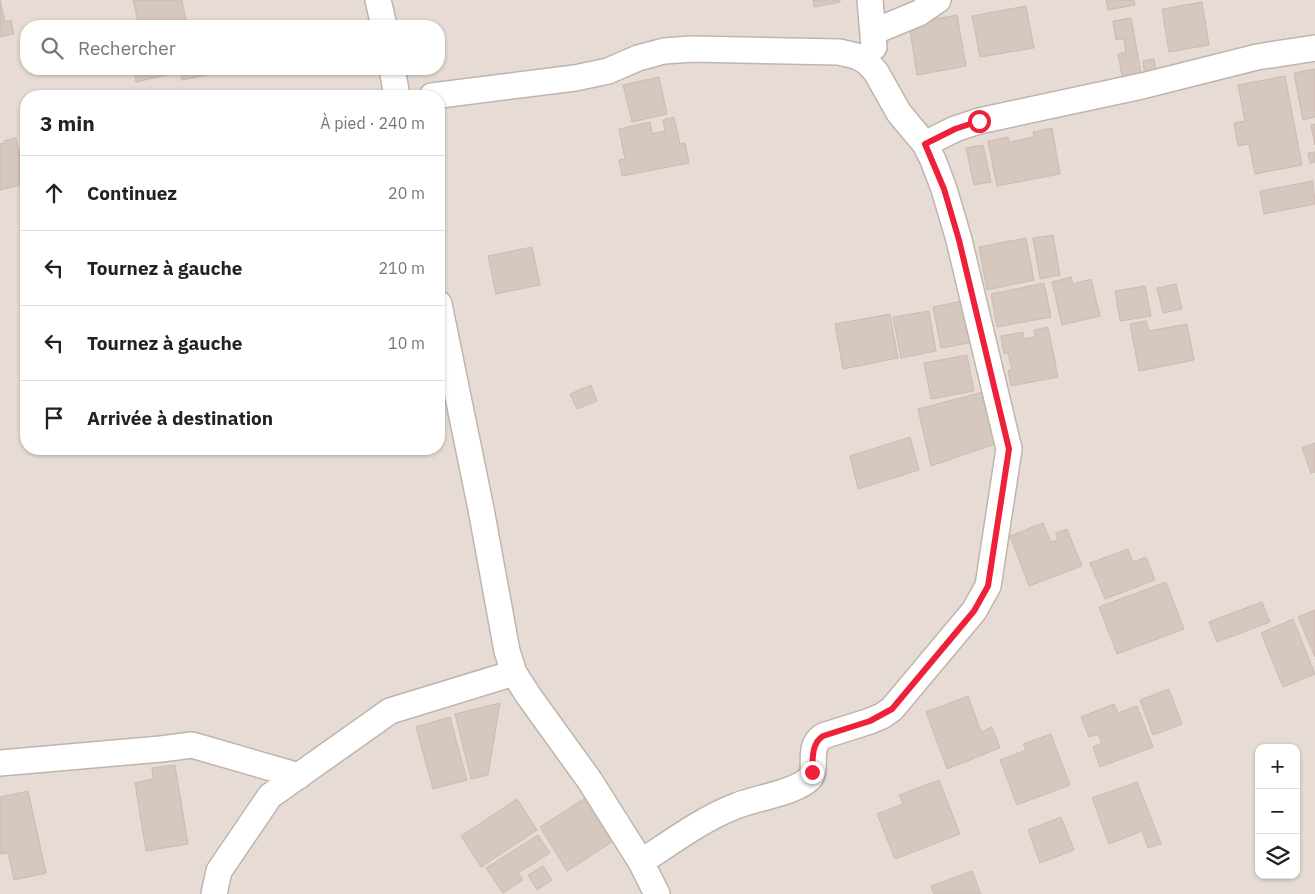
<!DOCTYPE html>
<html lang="fr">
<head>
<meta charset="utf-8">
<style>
	:root { --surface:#fff; --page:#f6f6f6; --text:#222; --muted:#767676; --line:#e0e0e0 }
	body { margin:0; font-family:"IBM Plex Sans",sans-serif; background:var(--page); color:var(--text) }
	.controls { position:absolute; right:15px; bottom:15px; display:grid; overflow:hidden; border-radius:10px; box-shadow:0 1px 4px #0004 }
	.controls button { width:45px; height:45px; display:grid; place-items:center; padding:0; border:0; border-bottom:1px solid var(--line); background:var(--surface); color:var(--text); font:25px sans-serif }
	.stop { position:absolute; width:15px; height:15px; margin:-11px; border:4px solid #ef213a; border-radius:50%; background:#fff }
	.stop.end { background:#ef213a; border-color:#fff; box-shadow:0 1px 5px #0008 }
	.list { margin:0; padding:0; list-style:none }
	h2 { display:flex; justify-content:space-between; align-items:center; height:65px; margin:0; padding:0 20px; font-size:21px }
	h2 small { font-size:16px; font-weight:400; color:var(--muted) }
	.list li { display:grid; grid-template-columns:32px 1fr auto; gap:15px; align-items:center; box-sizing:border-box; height:75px; padding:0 20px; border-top:1px solid var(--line) }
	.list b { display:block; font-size:19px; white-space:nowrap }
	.list em { font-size:16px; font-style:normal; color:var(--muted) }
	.icon { flex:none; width:28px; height:28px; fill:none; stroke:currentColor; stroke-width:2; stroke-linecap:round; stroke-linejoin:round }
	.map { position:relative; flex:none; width:1315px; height:894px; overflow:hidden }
	.search { position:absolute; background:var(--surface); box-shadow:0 1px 4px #0004; left:20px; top:20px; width:425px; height:55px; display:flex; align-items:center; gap:12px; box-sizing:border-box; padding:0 18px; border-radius:20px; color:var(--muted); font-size:19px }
	.panel { position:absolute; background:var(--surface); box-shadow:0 1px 4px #0004; left:20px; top:90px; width:425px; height:365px; border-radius:20px }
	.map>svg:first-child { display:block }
	.residential { fill:#e6dcd5; fill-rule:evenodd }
	.building { fill:#d6c7bf; stroke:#cebab0 }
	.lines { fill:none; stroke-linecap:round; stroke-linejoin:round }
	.street-casing { stroke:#c0b4ac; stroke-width:28 }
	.street { stroke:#fff; stroke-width:25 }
	.route { stroke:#ef213a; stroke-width:6 }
</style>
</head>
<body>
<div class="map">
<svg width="1315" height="894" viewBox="0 0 1315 894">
	<rect width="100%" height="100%" fill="#f2ebe6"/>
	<!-- residential -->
	<path class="residential" d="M0,0H1315V894H0ZM26,26H439V69H26ZM26,96H439V449H26ZM1259,748H1296V875H1259Z"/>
	<!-- building -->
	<path class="building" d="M0,0L5,22L11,20L14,34L0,37Z
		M133,0H182L186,21L160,26H139Z
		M813,0H840V2L814,7Z
		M1106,0H1134L1135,5L1108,10Z
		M1202,2L1209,45L1169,52L1162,9Z
		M1026,6L1034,48L980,57L972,16Z
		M957,15L966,66L917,75L909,24Z
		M1131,18L1142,78L1123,81L1118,54L1126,52L1124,39L1116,40L1113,21Z
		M1154,59L1156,75L1145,77L1143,61Z
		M134,69H206L207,75L182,80L180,72L136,82Z
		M1315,69V117L1303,120L1294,73Z
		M1285,76L1302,165L1255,174L1249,144L1238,146L1234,123L1245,121L1238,85Z
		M659,77L667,114L632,122L623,85Z
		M674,117L680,144L685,143L689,163L622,176L619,160L625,159L619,129L650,122L652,134L665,131L663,120Z
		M1315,124V145L1311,125Z
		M1052,128L1060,174L997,186L988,141L1008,137L1009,142L1034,137L1033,132Z
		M16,138L26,184L0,190V144L5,143L4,141Z
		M983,145L991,182L974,185L966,148Z
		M1315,152V162L1310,163L1308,153Z
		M1313,181L1315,204L1264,214L1260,191Z
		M1053,235L1060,275L1040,279L1033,238Z
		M1026,238L1034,280L987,290L979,247Z
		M532,247L540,285L496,294L488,256Z
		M1071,277L1073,284L1091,279L1100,316L1062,325L1052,282Z
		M1044,283L1051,317L997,327L991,294Z
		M1176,284L1182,309L1163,313L1157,288Z
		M1145,286L1151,316L1120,321L1115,291Z
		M967,300L975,342L941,348L933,307Z
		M929,311L936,351L901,358L893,317Z
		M890,314L898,358L843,369L835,324Z
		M1146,321L1149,331L1187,324L1194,360L1139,371L1130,324Z
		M1048,327L1058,377L1011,386L1008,370H1012L1008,353L1004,354L1001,336L1023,332L1024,339L1035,337L1034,330Z
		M967,355L974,391L931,399L924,363Z
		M591,385L597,401L577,409L570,394Z
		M987,391L998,443L931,466L918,409Z
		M910,437L919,470L858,489L850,456Z
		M1315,443V472L1311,473L1302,448Z
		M1043,523L1051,542L1058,540L1056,533L1067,529L1082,566L1029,586L1010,536Z
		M1128,549L1133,562L1146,557L1155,580L1105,599L1090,563Z
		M1166,582L1184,629L1117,654L1099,607Z
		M1262,602L1270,622L1217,642L1209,622Z
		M1315,610V657L1298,617Z
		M1293,619L1315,674L1283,687L1261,633Z
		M1169,689L1182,724L1153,735L1140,700Z
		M968,696L981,732L992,727L1000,748L947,769L926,712Z
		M500,703L488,775L471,779L455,714Z
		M1114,704L1118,713L1137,706L1153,747L1100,767L1093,747L1102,743L1098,734L1089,737L1081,717Z
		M450,717L467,780L433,789L416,727Z
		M1051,734L1070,785L1017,805L1000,760L1026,750L1023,744Z
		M175,765L188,844L146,851L135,783L153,779L152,768Z
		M939,780L960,834L895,859L877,814L903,804L899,795Z
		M1137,782L1161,844L1148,848L1142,831L1109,844L1092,798Z
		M28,791L46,873L14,880L8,853L1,854L0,850V797Z
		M587,797L615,840L567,871L540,827Z
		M517,799L537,830L481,867L461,836Z
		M1061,817L1074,850L1040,863L1028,830Z
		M538,835L550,853L518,873L523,880L503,893L486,868Z
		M543,866L552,880L537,890L528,875Z
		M972,871L981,894H934L931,886Z"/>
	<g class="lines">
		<defs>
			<path id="street" d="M378,0L384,26
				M870,0L874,47
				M873,32L919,13L938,0
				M392,69L397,96
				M432,96L575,78L608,71L638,58L664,51L692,49L839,52L856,56L867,62L876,72L899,113L925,144L933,160L944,189L959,240L1009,449L988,586L974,611L892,709L882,716L870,721L823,736C805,748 820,770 808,780C793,793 756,798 736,806C702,819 672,842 641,862
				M925,144L955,129L979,121L1142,86L1257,57L1315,48
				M439,304L481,509L507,651L514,673L528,695L590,781L641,862L657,894
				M0,763L161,749L192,745L299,776
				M214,894L219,871L270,796L390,711L514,673"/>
		</defs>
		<!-- street casing -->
		<use href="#street" class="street-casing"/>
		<!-- street -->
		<use href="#street" class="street"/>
	</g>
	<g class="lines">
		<!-- route -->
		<path class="route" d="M812,772C813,759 811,744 823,736L870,721L892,709L974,611L988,586L1009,449L959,240L944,189L925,144L955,129L979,121"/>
	</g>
</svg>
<div class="controls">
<button>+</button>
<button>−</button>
<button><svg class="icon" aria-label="layers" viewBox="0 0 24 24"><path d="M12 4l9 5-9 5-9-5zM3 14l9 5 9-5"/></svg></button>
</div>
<div class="stop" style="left:979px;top:121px"></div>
<div class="stop end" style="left:812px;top:772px"></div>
<div class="search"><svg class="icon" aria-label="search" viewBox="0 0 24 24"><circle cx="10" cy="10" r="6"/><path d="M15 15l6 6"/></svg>Rechercher</div>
<section class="panel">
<h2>3 min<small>À pied · 240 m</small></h2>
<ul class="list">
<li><svg class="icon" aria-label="ahead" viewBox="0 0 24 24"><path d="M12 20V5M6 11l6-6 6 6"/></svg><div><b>Continuez</b></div><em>20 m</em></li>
<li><svg class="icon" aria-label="left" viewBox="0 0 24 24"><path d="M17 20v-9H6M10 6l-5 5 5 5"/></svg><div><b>Tournez à gauche</b></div><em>210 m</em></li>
<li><svg class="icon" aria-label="left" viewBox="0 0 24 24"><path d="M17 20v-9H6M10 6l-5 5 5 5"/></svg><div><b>Tournez à gauche</b></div><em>10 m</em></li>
<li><svg class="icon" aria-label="arrive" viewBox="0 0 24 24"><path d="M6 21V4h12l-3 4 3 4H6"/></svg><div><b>Arrivée à destination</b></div></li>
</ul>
</section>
</div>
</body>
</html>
